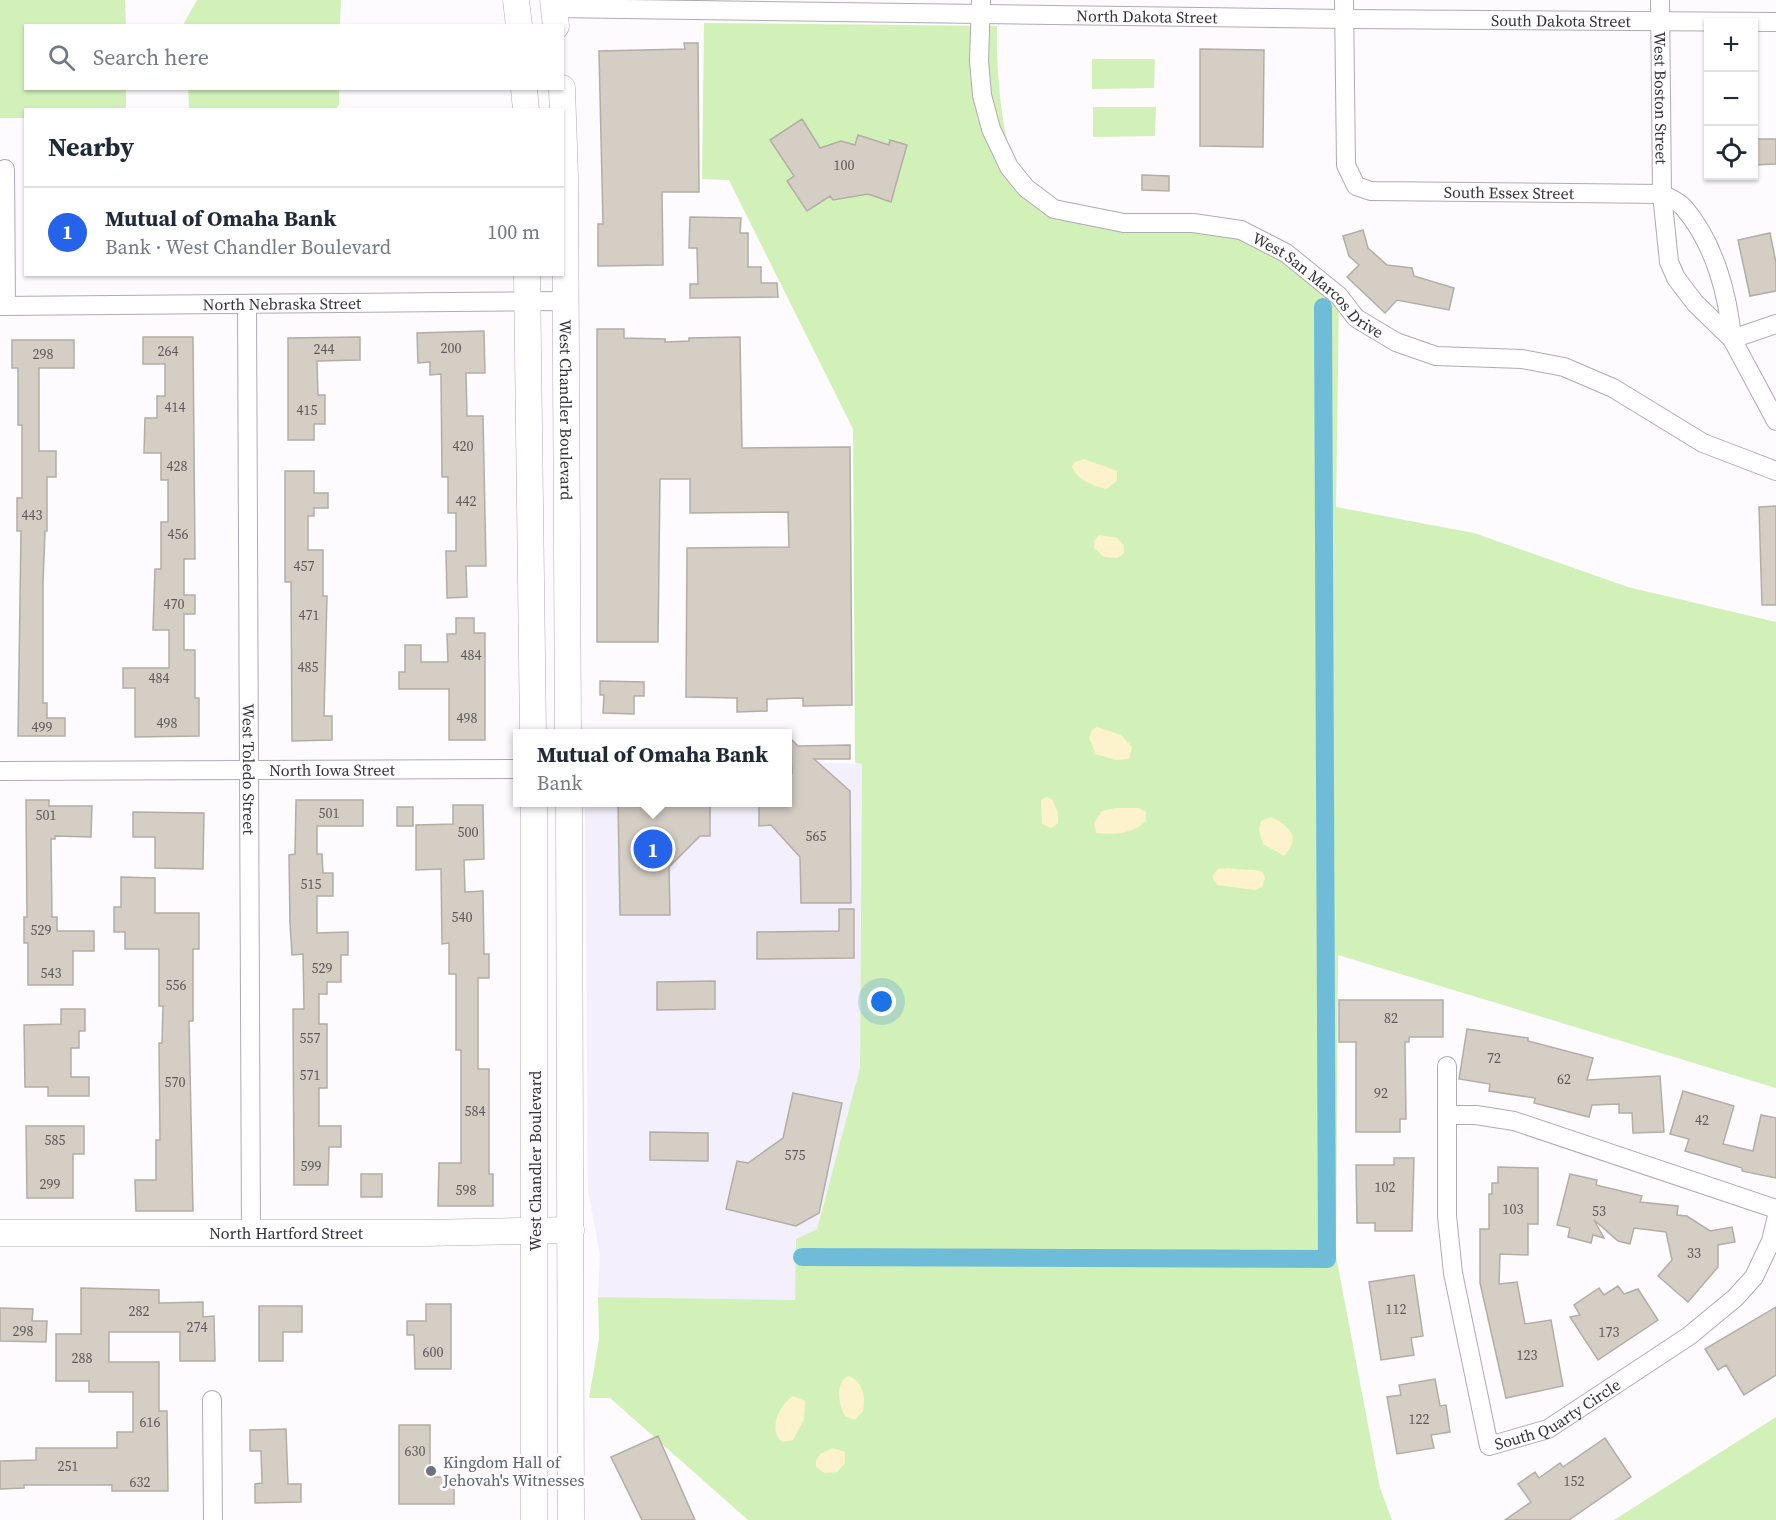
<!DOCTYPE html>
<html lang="en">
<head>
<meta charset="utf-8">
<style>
	:root { --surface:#fff; --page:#f2f2f3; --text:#1f2937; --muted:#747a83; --line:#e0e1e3; --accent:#2563eb }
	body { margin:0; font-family:"Source Serif 4",serif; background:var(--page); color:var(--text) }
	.controls { position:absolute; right:18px; top:18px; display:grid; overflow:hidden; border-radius:0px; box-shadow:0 2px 4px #0004 }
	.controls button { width:54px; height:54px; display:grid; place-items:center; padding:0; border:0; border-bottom:2px solid var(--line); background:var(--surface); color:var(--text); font:30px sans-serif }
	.you { position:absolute; left:882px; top:1002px; width:21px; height:21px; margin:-15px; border:4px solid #fff; border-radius:50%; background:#1a73e8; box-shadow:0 0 0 9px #1a73e833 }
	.badge { display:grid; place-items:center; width:39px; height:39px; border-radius:50%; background:var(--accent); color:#fff; font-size:20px; font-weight:700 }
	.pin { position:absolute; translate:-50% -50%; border:3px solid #fff; box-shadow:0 2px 6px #0006 }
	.popup { position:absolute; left:513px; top:729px; width:279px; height:78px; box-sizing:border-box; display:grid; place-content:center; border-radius:0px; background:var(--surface); filter:drop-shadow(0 2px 4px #0005); font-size:20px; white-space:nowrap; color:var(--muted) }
	.popup b { font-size:22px; color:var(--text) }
	.popup::after { content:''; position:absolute; left:50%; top:100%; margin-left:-12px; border:12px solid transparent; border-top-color:var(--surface) }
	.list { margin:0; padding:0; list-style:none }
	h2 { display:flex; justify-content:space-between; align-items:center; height:78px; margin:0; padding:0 24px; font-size:26px }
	h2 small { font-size:20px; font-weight:400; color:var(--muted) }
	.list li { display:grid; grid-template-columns:39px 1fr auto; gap:18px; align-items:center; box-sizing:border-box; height:90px; padding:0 24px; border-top:2px solid var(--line) }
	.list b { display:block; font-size:22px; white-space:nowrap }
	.list p { margin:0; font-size:20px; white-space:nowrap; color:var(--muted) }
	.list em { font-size:20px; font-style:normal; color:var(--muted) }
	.icon { flex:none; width:33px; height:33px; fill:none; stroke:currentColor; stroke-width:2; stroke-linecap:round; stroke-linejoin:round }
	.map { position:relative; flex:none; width:1776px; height:1520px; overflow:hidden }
	.search { position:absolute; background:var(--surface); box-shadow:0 2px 4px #0004; left:24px; top:24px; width:540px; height:66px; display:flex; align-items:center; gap:15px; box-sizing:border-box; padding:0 21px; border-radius:0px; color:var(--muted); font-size:22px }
	.panel { position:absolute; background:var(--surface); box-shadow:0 2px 4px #0004; left:24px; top:108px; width:540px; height:168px; border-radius:0px }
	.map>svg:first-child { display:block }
	.commercial { fill:#f3effc }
	.green { fill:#d2f1b9 }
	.sand { fill:#fcf2cc }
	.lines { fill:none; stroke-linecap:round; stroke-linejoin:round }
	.canal { stroke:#6fbcd9; stroke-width:18 }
	.building { fill:#d5cec5; stroke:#b3ada4; stroke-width:1.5 }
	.street-casing { stroke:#b0aab4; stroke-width:20 }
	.secondary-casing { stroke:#b0aab4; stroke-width:27 }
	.street { stroke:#fff; stroke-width:18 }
	.secondary { stroke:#fff; stroke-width:26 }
	.worship-dot { fill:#6b7280; stroke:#fdfbfe; stroke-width:2 }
	.labels { text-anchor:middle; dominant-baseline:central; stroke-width:6; stroke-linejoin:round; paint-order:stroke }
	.number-label { font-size:14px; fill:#5c595a }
	.street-label { font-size:16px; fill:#343236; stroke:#fdfbfe }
	.worship-label { font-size:16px; fill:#5b616d; stroke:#fdfbfe; text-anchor:start }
</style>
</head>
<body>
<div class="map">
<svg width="1776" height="1520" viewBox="0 0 1776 1520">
	<rect width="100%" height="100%" fill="#fdfbfe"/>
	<!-- commercial -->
	<path class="commercial" d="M788,762L862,764L860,1068L817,1229L796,1240L795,1300L598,1297L600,1255L588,1191L585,803L788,802Z"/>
	<!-- green -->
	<path class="green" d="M0,0H125L126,25L26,26V88L126,89V109L26,110L25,118H0Z
		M197,0H341L340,25H183Z
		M704,23L997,26C996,59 1000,112 1008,144C1012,159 1022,171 1026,188L1082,217L1241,230L1339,296L1336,507L1474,533L1628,587L1776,622V1088L1338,955L1336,1256L1380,1488L1392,1520H748L610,1398H589L599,1339L598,1297L795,1300L796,1239L817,1229L860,1068L862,764L855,763L853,429L729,180L702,179Z
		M1092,59H1155L1154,88L1092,89Z
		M188,89H339V105L334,110L189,109Z
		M1093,107H1156L1155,136L1093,137Z
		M1776,1417V1520H1614Z"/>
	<!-- sand -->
	<path class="sand" d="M1084,459L1117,471V481L1106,489C1093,485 1078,481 1072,467L1075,462Z
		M1099,535L1117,538L1124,545V553L1118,558L1104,557L1094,548V541Z
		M1097,727L1121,735L1132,747L1129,759L1115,760L1096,754L1089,738L1092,730Z
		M1046,797L1052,799L1058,813V823L1051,828L1042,824L1041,800Z
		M1115,808H1139L1146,812V821C1133,834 1114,835 1096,833L1094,823L1102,811Z
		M1271,817C1290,826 1302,838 1284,856L1263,844L1259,830L1261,821Z
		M1229,868C1241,871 1252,868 1263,872L1265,879L1262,887L1255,890L1217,885L1212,876L1218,869Z
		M848,1376C863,1380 866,1398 863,1411L855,1420L845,1416C839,1405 834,1384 848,1376Z
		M793,1396L805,1401L804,1419L793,1440L783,1442C767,1431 779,1405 793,1396Z
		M833,1448L845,1452V1463L837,1472L825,1473L816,1467V1461L820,1454Z"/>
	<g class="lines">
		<!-- canal -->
		<path class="canal" d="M802,1257L1327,1259L1323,307"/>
	</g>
	<!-- building -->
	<path class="building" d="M684,43H698L699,192H662L663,265L598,266V224H603L599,51L685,49Z
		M1200,49L1264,50L1263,147L1200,146Z
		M802,119L820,148L841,141L855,145L858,135L889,145L890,140L907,145L891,202L868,194L833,200L830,196L807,211L787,181L794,176L770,140Z
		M1754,139H1776V164L1754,165Z
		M1142,175L1169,176V191L1142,190Z
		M690,217L741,218L740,233H748V267H761V283H777L778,297L690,298V284H698L697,248H689Z
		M1363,230L1368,248L1387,265L1412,268L1414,276L1454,288L1449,310L1397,300L1385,313L1347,277L1359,265L1349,256L1343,236Z
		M1770,233L1776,263V291L1750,296L1738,240Z
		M597,329H624V338L665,339V342L689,341V338L740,337L742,448L850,447L852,705L803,706V698L767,699V711L737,712V698L686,697L687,548L789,547L788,512L690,513V479H660L658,642H597Z
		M484,331L485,373H466L467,416H483L486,566H466L467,597L447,598L446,551H456V513H448V477H442L441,374L430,375V362L418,363L417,333Z
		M143,337H193L195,559H184V595H195V614H184V650H195V698H199V736L135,737V688H123V668H169V630H153L155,569H161V522H168V480H161V453H144L145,418H157V396H165V364H143Z
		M360,337V360L317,361L318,395H325V424H314V440H288V338Z
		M12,340H74V368H39V451H56V477H47V531H45L43,583V703H47V718H65V736H18L21,531H17V498H22V425H18V368H12Z
		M285,471H314V493H328V508H314V516H308V550H323V596H327L324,716H332V740L292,741L291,582H285Z
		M1776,506V605H1762L1759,507Z
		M456,618H474V633H485V740H449V689H399V672H405V645H421V662H448L447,634H456Z
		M600,681L644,682V696H634V714L603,713L604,695H600Z
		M791,739L798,746L850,745V759H814L850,791L851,903H801L800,857L771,825L759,826V802H788V775L792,774Z
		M26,800H49V806H92L91,837L55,836V839H51L52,917H57V931H94V951H73V985H28V943H24V917H27Z
		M296,800H363V826H317V854H322L323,873H333V896H317V933L348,932V955H341V982H327V994H319V1024H327V1088H319V1126H341V1147H329L328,1185H294L293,1009H304L303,954L292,955L290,924L289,855L295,854Z
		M618,802H710V836H700L669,867L670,915H620Z
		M453,805H483L484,859L464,860L465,892L483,891L484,954H489V978H478V1069H489V1174H493V1206H438L439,1163H461V1050H456V974H449V943L442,944L441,869L416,870V825L453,824Z
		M397,807H413V826H397Z
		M133,812L204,813L203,869L155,868V837H133Z
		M121,877L155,878V913H199V949H193V1021H189L193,1211H136L135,1180H156V1140H160L159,1043H162L163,1006H159V949H125V932H114V907H121Z
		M839,909H854V958L757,959V932L839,931Z
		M715,981V1009L657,1010V982Z
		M1339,1000H1443V1037H1409V1042H1405L1406,1119H1400V1132H1356V1042H1339Z
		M61,1009H85V1031H79V1048H71V1077H89V1096H48V1087H25L24,1025L61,1024Z
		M1467,1029L1528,1038V1041L1593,1058L1587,1080L1660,1076L1664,1132L1633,1133L1632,1113H1619V1104L1592,1105L1589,1117L1534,1103L1535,1098L1489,1091L1490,1084L1459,1079Z
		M1683,1091L1734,1106L1723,1144L1753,1151L1761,1115L1776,1118V1178L1742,1171V1168L1685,1151L1689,1139L1670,1134Z
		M793,1093L842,1103L819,1213L796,1226L726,1209L737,1161L748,1163L783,1138Z
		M26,1126H84V1154H73V1198H27Z
		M650,1132L708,1133V1161L650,1160Z
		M1394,1158H1414L1412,1231H1375V1223H1357L1356,1165H1394Z
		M1498,1167L1538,1168V1224H1528V1255L1500,1254L1499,1284L1517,1282L1525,1324L1551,1320L1563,1386L1506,1398L1480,1283V1229H1489V1194H1492V1183H1498Z
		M361,1174H382V1197H361Z
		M1570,1174L1597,1180L1596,1185L1642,1196L1640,1202L1678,1206L1677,1215L1687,1216L1710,1231L1732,1227L1735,1242L1718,1245V1267L1688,1302L1658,1276L1672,1260L1666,1232L1634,1228L1630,1244L1618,1241L1594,1220L1604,1238L1593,1235L1591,1243L1568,1237L1570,1228L1557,1225Z
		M1414,1275L1423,1336L1411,1338L1414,1355L1381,1360L1369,1282Z
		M1618,1286L1624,1294L1638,1289L1658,1320L1598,1360L1570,1317L1580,1315L1574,1305L1599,1288L1604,1295Z
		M81,1288L159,1290V1303L203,1302V1317L214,1316L215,1361H180V1332H109V1362H159V1411H167L168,1491H112V1485H24V1488L0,1489V1461L36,1460V1448H117V1432H133V1392H89V1381H56V1334H81Z
		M426,1304H451V1369H415L414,1335H407V1321H426Z
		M259,1306H302V1332H283V1361H259Z
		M1776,1307V1375L1744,1395L1726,1365L1718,1370L1705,1349Z
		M0,1308L33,1309L32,1321H47L46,1342L0,1341Z
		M1435,1379L1440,1406L1446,1405L1450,1432L1431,1435L1434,1448L1397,1454L1387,1397L1401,1395L1399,1385Z
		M399,1425H430V1477H454V1504H399Z
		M286,1429L288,1484H301V1502L255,1503V1484L262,1483L261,1451H250V1430Z
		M658,1436L695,1520H642L611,1457Z
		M1605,1438L1631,1477L1569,1520H1505L1531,1502L1518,1484L1535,1472L1539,1478L1560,1463L1563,1467Z"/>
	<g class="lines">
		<defs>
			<g id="street">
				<path id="s1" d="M981,0L979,61L982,95L991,129L1009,167L1026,188L1054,209L1124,223H1193L1241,230L1286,253L1339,296L1356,318L1396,342L1436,356L1522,359L1564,367L1613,388L1703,443L1776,471"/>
				<path id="s2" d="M1344,0L1346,165L1356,186L1371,191L1662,194C1669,198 1680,202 1685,209C1715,245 1728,295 1732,339"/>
				<path id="s3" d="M1660,0L1662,194L1669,262L1676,278L1695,303L1732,339L1776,421"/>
				<path id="s4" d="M553,8L1345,19L1776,22"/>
				<path d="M5,169L6,305"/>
				<path id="s5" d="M247,304L251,1233"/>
				<path id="s6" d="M0,306L565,301"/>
				<path d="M1732,339L1776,324"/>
				<path id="s7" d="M0,771L518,769"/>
				<path id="s8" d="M1447,1066V1216L1453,1273L1489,1446L1548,1429L1689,1336L1735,1298L1754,1277L1771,1241L1776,1220"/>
				<path d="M1447,1115H1476L1514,1121L1776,1209"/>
				<path d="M212,1400L213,1520"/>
			</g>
			<g id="secondary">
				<path d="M516,0L519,26"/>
				<path d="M553,0L556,26"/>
				<path d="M524,88L526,110"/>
				<path id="s9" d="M562,88L565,178L568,734"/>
				<path d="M527,274L533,734"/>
				<path d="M534,802V1520"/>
				<path d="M569,802L571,1520"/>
				<path id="s10" d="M0,1233H424L571,1230"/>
			</g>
		</defs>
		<!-- street casing -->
		<use href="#street" class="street-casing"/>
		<!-- secondary casing -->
		<use href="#secondary" class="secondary-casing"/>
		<!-- street -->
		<use href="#street" class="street"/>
		<!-- secondary -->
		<use href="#secondary" class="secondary"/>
	</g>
	<!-- markers -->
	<circle class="worship-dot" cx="431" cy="1471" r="6"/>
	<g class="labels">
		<!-- number labels -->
		<g class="number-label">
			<text x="844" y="165">100</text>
			<text x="451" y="348">200</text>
			<text x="324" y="349">244</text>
			<text x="168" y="351">264</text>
			<text x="43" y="354">298</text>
			<text x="175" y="407">414</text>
			<text x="307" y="410">415</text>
			<text x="463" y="446">420</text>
			<text x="177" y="466">428</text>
			<text x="466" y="501">442</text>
			<text x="32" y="515">443</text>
			<text x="178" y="534">456</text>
			<text x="304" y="566">457</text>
			<text x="174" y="604">470</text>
			<text x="309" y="615">471</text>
			<text x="471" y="655">484</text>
			<text x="308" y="667">485</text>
			<text x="159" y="678">484</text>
			<text x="467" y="718">498</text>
			<text x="167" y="723">498</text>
			<text x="42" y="727">499</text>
			<text x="329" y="813">501</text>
			<text x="46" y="815">501</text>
			<text x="468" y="832">500</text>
			<text x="816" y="836">565</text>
			<text x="311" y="884">515</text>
			<text x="462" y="917">540</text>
			<text x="41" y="930">529</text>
			<text x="322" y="968">529</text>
			<text x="51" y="973">543</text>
			<text x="176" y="985">556</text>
			<text x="1391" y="1018">82</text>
			<text x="310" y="1038">557</text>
			<text x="1494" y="1058">72</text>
			<text x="310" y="1075">571</text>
			<text x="1564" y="1079">62</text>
			<text x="175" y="1082">570</text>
			<text x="1381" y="1093">92</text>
			<text x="475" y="1111">584</text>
			<text x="1702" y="1120">42</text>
			<text x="55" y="1140">585</text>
			<text x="795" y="1155">575</text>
			<text x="311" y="1166">599</text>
			<text x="50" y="1184">299</text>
			<text x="1385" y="1187">102</text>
			<text x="466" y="1190">598</text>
			<text x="1513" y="1209">103</text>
			<text x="1599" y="1211">53</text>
			<text x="1694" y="1253">33</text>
			<text x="1396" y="1309">112</text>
			<text x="139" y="1311">282</text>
			<text x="197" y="1327">274</text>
			<text x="23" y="1331">298</text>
			<text x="1609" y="1332">173</text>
			<text x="433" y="1352">600</text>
			<text x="1527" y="1355">123</text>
			<text x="82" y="1358">288</text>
			<text x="1419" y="1419">122</text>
			<text x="150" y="1422">616</text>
			<text x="415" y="1451">630</text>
			<text x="68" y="1466">251</text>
			<text x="1574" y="1481">152</text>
			<text x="140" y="1482">632</text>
		</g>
		<!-- street labels -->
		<g class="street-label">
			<text stroke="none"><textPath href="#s4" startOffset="594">North Dakota Street</textPath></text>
			<text stroke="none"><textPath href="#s4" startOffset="1008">South Dakota Street</textPath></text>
			<text stroke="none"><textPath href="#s3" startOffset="98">West Boston Street</textPath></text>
			<text stroke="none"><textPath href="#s2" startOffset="342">South Essex Street</textPath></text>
			<text stroke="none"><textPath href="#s1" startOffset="519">West San Marcos Drive</textPath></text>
			<text stroke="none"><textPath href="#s6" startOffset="282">North Nebraska Street</textPath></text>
			<text stroke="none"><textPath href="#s9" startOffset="322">West Chandler Boulevard</textPath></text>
			<text stroke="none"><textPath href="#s5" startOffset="465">West Toledo Street</textPath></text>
			<text stroke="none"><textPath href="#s7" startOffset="332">North Iowa Street</textPath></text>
			<text transform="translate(535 1161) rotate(-90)">West Chandler Boulevard</text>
			<text stroke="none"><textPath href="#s10" startOffset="286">North Hartford Street</textPath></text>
			<text stroke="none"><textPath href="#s8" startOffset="460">South Quarty Circle</textPath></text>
		</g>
		<!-- worship labels -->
		<g class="worship-label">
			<text x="443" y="1462">Kingdom Hall of<tspan x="443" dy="18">Jehovah's Witnesses</tspan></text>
		</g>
	</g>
</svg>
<div class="controls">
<button>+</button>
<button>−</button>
<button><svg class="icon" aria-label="locate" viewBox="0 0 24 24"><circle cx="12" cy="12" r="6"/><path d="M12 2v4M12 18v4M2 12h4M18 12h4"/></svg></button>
</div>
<div class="you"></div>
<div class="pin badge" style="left:653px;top:849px">1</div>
<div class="popup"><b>Mutual of Omaha Bank</b>Bank</div>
<div class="search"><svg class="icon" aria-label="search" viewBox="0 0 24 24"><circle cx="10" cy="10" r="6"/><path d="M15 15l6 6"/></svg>Search here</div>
<section class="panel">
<h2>Nearby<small></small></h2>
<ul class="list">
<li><span class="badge">1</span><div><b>Mutual of Omaha Bank</b><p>Bank · West Chandler Boulevard</p></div><em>100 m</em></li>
</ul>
</section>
</div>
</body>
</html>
